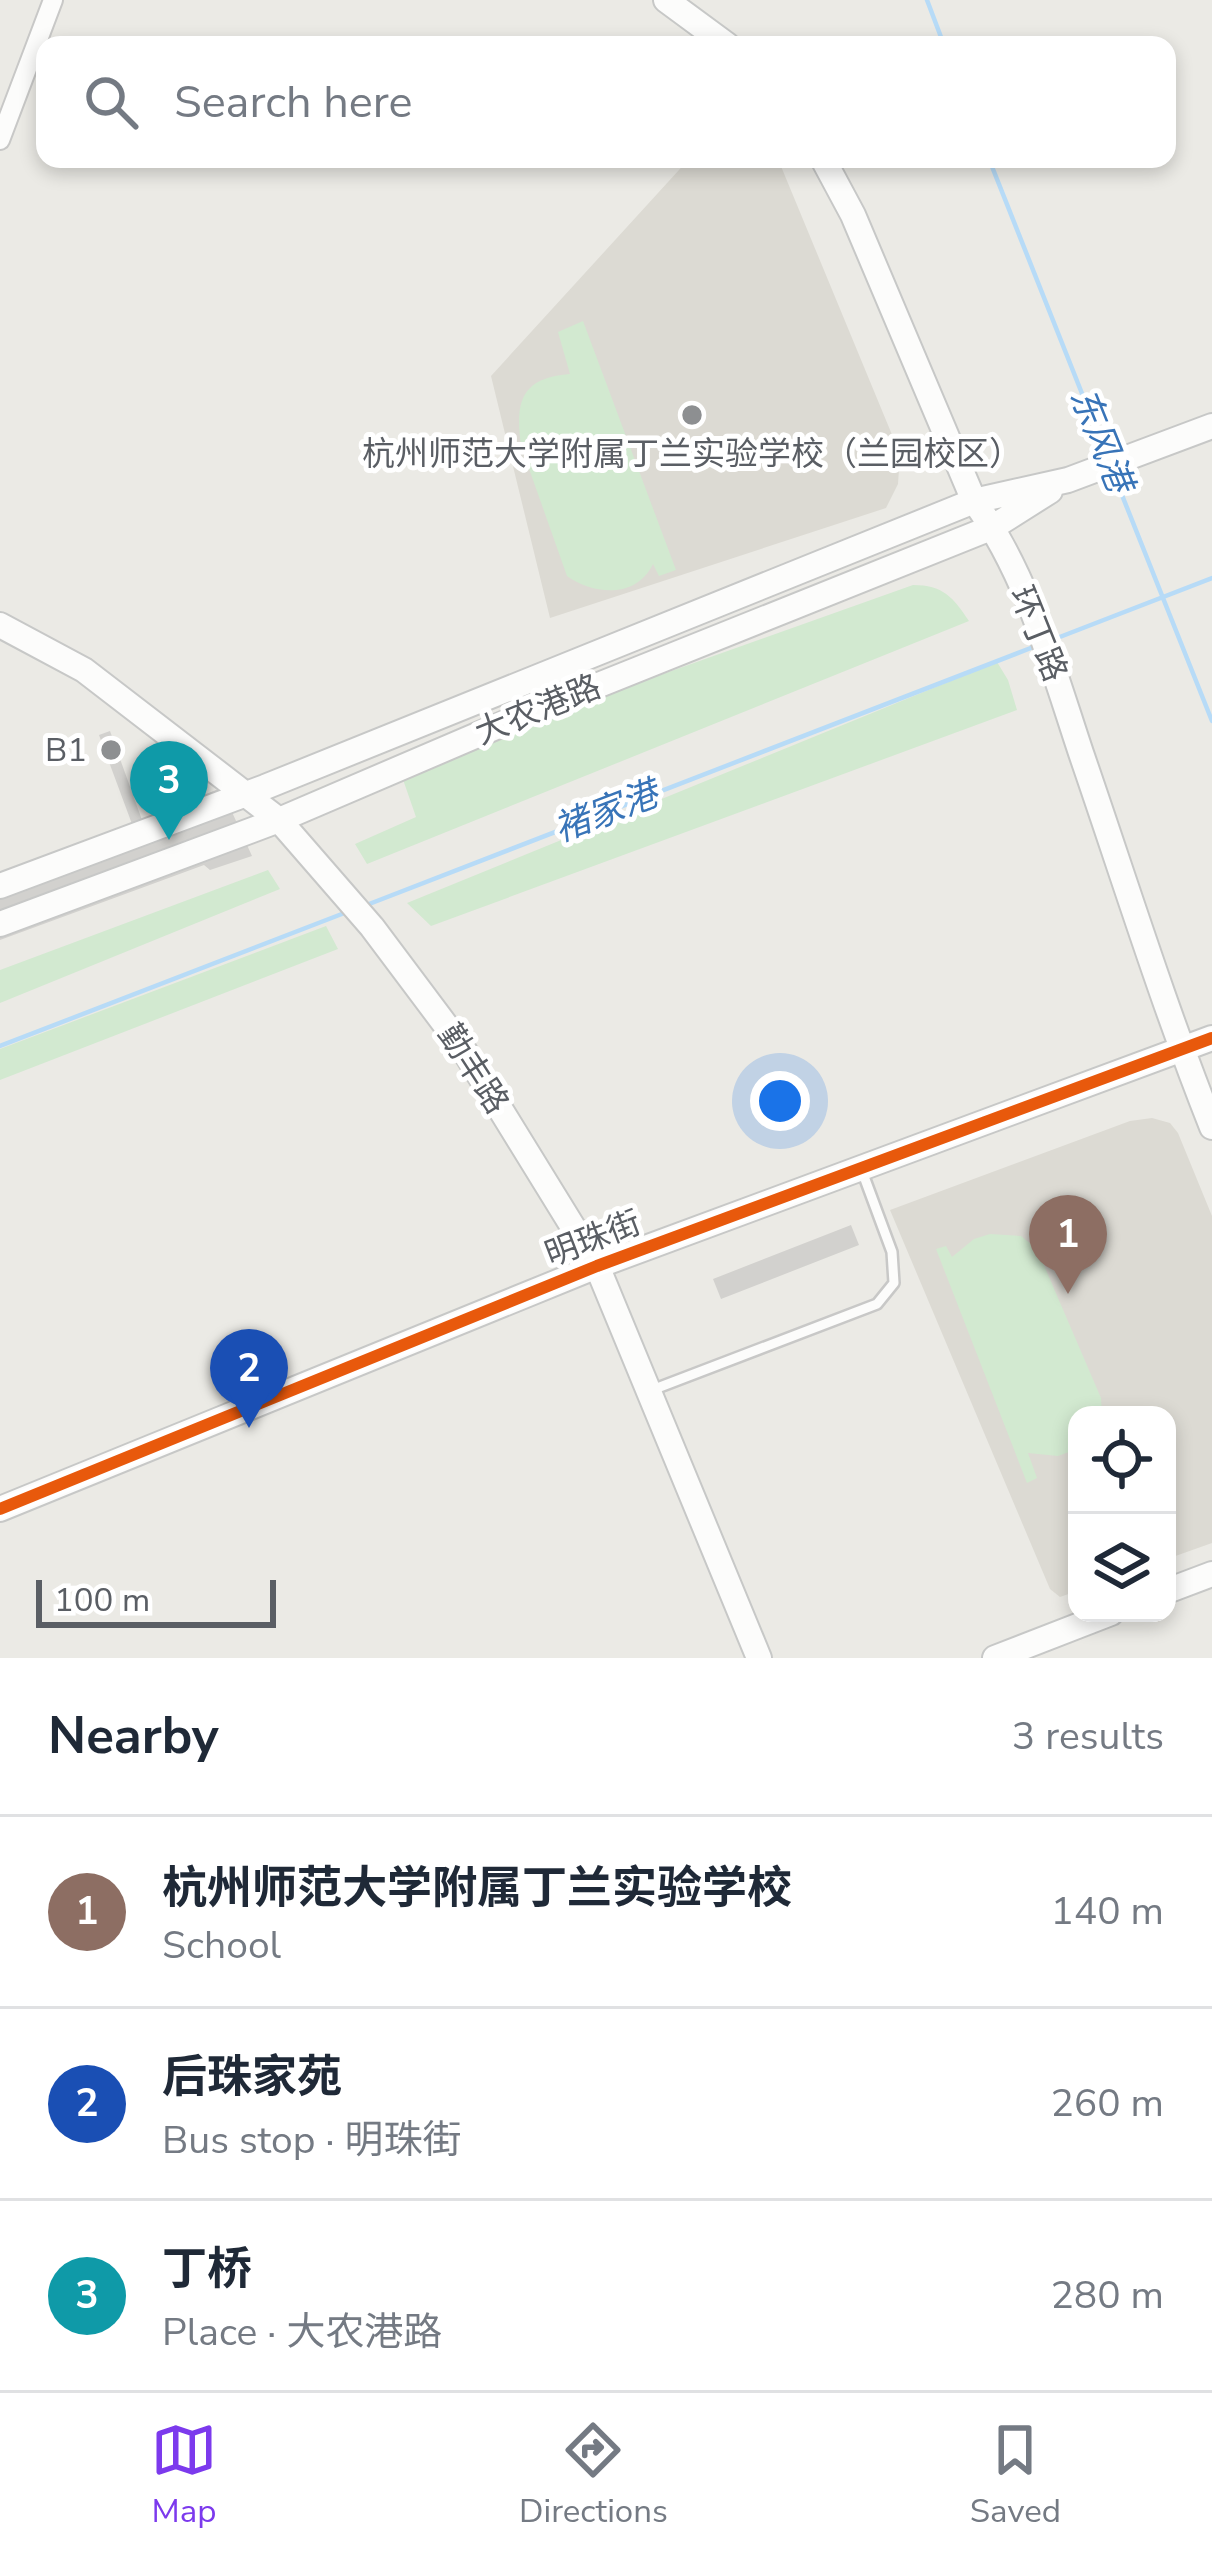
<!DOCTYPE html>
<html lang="en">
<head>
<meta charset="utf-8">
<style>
	:root { --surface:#fff; --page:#f2f2f3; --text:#1f2937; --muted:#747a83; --line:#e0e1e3; --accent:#7c3aed }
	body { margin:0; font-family:"Nunito Sans","Noto Sans SC",sans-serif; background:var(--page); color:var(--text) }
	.controls { position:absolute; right:36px; bottom:36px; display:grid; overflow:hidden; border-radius:24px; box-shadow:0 6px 18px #0003 }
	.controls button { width:108px; height:108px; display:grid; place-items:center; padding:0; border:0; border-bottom:3px solid var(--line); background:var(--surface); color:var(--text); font:60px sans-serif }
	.scale { position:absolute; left:36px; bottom:30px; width:240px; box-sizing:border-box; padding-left:12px; border:6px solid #5a5e64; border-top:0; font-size:33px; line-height:42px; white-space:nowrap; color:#5a5e64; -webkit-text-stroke:9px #fff; paint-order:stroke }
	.you { position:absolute; left:780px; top:1101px; width:42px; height:42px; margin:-30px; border:9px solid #fff; border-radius:50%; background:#1a73e8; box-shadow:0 0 0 18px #1a73e833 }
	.badge { display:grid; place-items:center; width:78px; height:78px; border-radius:50%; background:var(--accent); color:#fff; font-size:39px; font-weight:700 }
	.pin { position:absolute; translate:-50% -99px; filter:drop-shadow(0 3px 6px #0008) }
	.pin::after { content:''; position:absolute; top:63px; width:42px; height:36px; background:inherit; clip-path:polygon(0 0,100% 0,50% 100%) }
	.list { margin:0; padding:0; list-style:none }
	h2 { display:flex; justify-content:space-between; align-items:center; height:156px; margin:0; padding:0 48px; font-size:51px }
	h2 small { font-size:39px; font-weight:400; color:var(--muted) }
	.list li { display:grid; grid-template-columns:78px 1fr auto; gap:36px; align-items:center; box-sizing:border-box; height:192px; padding:0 48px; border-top:3px solid var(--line) }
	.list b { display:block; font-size:45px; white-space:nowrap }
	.list p { margin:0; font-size:39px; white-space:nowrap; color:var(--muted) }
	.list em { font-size:39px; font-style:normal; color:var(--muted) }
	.icon { flex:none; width:66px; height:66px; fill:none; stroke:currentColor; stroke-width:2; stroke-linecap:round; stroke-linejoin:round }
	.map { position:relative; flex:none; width:1212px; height:1658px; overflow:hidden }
	.search { position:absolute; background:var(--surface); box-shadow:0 6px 18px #0003; left:36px; right:36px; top:36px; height:132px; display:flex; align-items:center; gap:30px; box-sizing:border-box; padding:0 42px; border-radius:24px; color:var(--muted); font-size:45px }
	.sheet { height:732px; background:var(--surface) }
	nav { display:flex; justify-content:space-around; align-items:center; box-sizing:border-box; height:168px; border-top:3px solid var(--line); background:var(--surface); font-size:33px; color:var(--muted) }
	nav a { display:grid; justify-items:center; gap:6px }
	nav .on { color:var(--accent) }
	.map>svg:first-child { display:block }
	.education { fill:#dcdad3 }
	.green { fill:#d2e9d0 }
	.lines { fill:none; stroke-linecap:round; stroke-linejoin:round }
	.stream { stroke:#b7dbf7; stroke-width:4.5 }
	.building { fill:#d2d1ce }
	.lane-casing { stroke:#c8c8c7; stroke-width:14 }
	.street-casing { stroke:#c8c8c7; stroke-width:22 }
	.secondary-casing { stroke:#c7c8c7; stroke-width:28 }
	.lane { stroke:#fcfcfb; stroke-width:9 }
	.street { stroke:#fcfcfb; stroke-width:18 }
	.secondary { stroke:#fcfcfb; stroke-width:24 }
	.cycleway-casing { stroke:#fff; stroke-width:20 }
	.cycleway { stroke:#e8590c; stroke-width:12 }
	.poi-dot { fill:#8d8f91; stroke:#fff; stroke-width:4.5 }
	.labels { text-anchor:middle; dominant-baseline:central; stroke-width:10; stroke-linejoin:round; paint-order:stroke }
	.poi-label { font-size:33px; fill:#5a5e64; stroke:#fff }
	.street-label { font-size:33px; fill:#5a5e64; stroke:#fff }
	.water-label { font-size:36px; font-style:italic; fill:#3874b8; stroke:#fff }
</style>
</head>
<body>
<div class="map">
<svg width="1212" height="1658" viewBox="0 0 1212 1658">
	<rect width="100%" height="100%" fill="#ebeae5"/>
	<!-- education -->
	<path class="education" d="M689,159H778L900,454L898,484L886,508L550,618L491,376Z
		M1152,1118L1170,1123L1178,1133L1212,1216V1543L1167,1559V1415H1077V1591L1060,1597L1050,1589L890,1210L1130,1121Z"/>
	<!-- green -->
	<path class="green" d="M583,321L676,570L659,576L653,564C636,599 594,595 567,576L521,446C515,401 521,378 570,374L558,332Z
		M913,585C943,585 953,597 969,621L367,864L355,844L416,817L399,768Z
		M997,662L1008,680L1017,710L431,926L407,903Z
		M268,870L280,889L0,1003V970Z
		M326,926L338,949L0,1080V1049Z
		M990,1234L1021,1236L1037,1249L1101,1398L1102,1415H1077V1449L1058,1456L1028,1453L1037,1478L1027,1483L936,1249L946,1246L952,1257L974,1239Z"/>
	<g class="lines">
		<!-- stream -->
		<path class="stream" d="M927,0L944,45
			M989,159L1106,454
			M1112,470L1212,721
			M1052,640L1212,578
			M364,906L1036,646
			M0,1046L347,912"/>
	</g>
	<!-- building -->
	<path class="building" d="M110,731L142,820L221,788L252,856L210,870L204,865L0,940V878L132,824L99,735Z
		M851,1225L859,1245L721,1299L713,1279Z"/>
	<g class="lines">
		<defs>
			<path id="lane" d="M652,1390L877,1304L894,1283L892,1252L862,1171"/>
			<path id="street" d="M0,140L53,0"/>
			<path id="secondary" d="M666,0L727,45
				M823,159L853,215L974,501C1027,573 1053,669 1081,753C1124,878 1163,1004 1212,1127
				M0,625L84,670L279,820L372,927L462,1047L597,1266L759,1658
				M0,886L265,787L974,501L1068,480L1212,426
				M0,924L279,820L524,715L993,527L1050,491
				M0,1509L597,1266L1212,1038
				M1167,1591L1212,1574
				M995,1658L1111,1613"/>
		</defs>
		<!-- lane casing -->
		<use href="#lane" class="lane-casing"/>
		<!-- street casing -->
		<use href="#street" class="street-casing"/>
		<!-- secondary casing -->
		<use href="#secondary" class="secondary-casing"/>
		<!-- lane -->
		<use href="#lane" class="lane"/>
		<!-- street -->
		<use href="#street" class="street"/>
		<!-- secondary -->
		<use href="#secondary" class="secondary"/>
		<defs>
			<path id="cycleway" d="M0,1509L597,1266L1212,1038"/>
		</defs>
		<!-- cycleway casing -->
		<use href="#cycleway" class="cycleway-casing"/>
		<!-- cycleway -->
		<use href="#cycleway" class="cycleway"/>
	</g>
	<!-- markers -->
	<g class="poi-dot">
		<circle cx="692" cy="415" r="12"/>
		<circle cx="111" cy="750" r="12"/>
	</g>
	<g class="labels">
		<!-- poi labels -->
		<g class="poi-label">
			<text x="692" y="454">杭州师范大学附属丁兰实验学校（兰园校区）</text>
			<text x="87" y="750" text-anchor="end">B1</text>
		</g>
		<!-- street labels -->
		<g class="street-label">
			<text transform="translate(1038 634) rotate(68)">环丁路</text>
			<text transform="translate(538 710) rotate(-22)">大农港路</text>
			<text transform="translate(473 1069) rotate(57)">勤丰路</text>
			<text transform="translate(593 1239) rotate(-21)">明珠街</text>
		</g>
		<!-- water labels -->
		<g class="water-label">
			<text transform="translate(1101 440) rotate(68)">东风港</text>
			<text transform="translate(606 812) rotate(-21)">褚家港</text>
		</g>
	</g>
</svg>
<div class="controls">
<button><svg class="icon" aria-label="locate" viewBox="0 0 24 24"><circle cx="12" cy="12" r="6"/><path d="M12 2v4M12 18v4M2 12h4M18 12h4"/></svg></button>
<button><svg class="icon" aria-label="layers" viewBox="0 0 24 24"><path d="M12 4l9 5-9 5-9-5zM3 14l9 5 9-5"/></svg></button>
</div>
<div class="scale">100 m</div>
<div class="you"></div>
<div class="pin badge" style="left:1068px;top:1294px;background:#8d6e63">1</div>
<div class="pin badge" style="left:249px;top:1428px;background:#1a4fb4">2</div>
<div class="pin badge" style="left:169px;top:840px;background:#0f9aa8">3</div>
<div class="search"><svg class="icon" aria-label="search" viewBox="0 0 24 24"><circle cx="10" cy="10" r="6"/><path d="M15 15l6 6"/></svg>Search here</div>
</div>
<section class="sheet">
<h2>Nearby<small>3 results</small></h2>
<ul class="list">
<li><span class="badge" style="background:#8d6e63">1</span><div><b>杭州师范大学附属丁兰实验学校</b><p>School</p></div><em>140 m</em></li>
<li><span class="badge" style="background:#1a4fb4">2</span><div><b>后珠家苑</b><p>Bus stop · 明珠街</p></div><em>260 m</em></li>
<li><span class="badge" style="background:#0f9aa8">3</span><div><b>丁桥</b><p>Place · 大农港路</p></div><em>280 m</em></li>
</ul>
</section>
<nav>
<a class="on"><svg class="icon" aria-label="map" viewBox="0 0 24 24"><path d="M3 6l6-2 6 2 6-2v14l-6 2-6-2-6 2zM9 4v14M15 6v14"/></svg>Map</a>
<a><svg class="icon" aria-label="directions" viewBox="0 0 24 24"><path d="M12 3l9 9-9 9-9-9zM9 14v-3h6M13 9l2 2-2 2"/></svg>Directions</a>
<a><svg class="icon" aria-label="saved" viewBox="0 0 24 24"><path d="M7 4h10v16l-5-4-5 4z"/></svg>Saved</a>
</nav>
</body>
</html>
